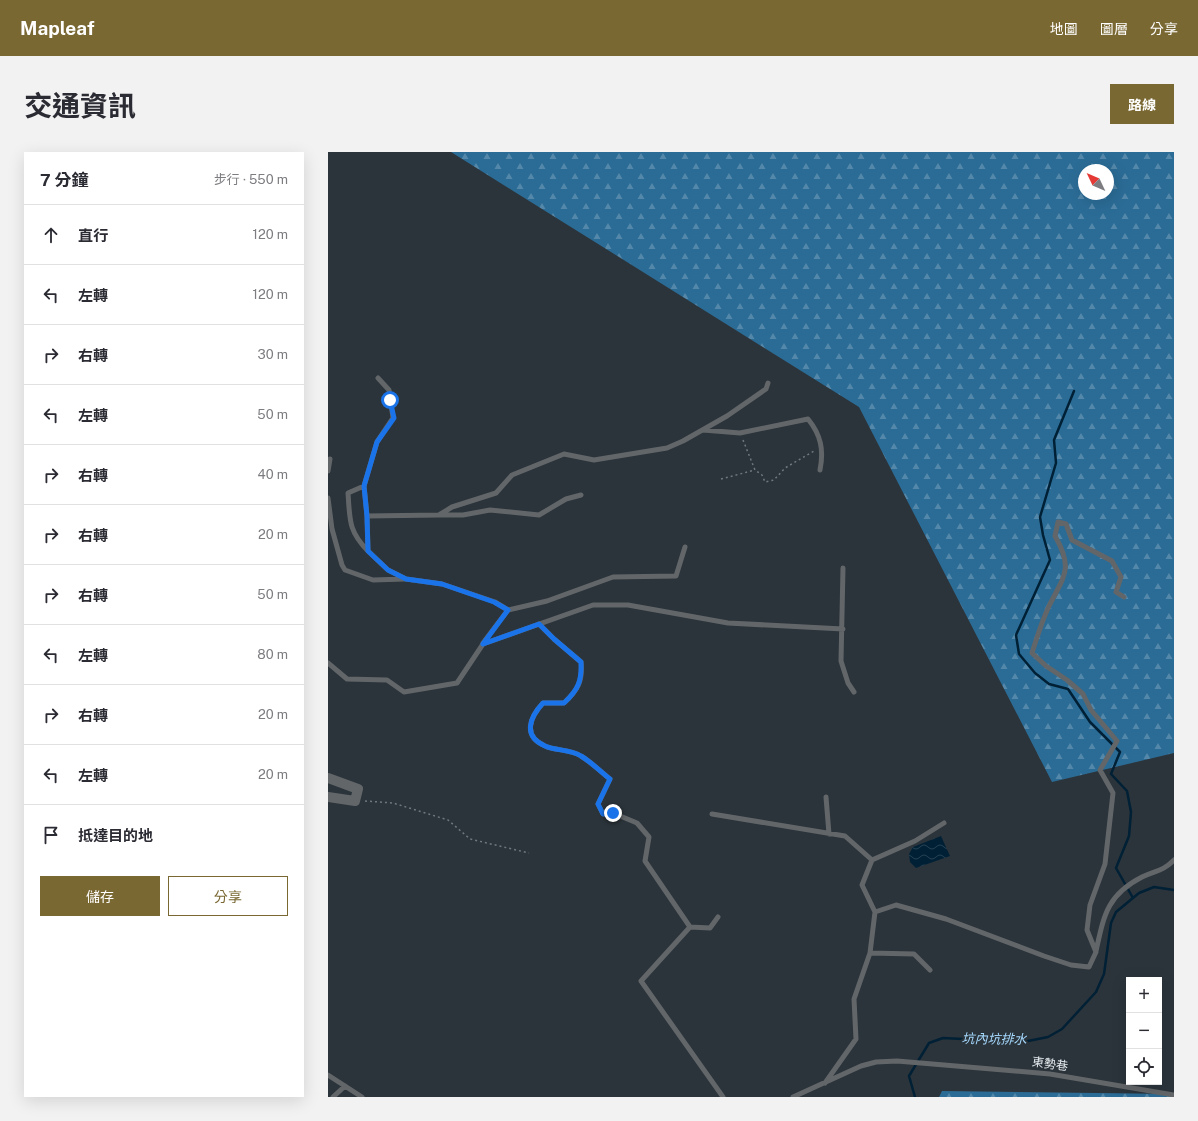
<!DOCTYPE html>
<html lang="zh-TW">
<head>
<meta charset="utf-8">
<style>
	:root { --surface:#fff; --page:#f2f2f3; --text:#2b2b33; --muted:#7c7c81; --line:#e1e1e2; --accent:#7a6833 }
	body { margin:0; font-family:"Public Sans","Noto Sans TC",sans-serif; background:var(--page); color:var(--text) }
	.controls { position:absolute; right:12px; bottom:12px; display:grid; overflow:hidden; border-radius:0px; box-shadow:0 4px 16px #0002 }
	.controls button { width:36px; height:36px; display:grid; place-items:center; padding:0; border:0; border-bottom:1px solid var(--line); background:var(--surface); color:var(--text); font:20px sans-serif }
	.compass { position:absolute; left:750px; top:12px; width:36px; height:36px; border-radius:50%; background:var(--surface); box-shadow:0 4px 16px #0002; rotate:314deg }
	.stop { position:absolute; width:12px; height:12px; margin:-9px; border:3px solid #1a73e8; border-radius:50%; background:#fff }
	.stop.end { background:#1a73e8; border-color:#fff; box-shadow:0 1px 4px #0008 }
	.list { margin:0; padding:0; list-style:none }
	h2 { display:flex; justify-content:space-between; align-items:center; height:52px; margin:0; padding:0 16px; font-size:17px }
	h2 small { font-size:13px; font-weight:400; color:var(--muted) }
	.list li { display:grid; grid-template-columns:26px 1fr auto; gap:12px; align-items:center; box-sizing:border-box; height:60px; padding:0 16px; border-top:1px solid var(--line) }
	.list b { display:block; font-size:15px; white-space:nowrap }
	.list em { font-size:13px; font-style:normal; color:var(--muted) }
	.actions { display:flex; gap:8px; padding:12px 16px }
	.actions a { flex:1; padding:9px 0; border:1px solid var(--accent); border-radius:0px; text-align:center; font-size:14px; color:var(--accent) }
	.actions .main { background:var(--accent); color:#fff }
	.icon { flex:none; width:22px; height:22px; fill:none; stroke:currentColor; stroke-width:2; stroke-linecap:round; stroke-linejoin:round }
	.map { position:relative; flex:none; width:846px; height:945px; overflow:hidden; border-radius:0px }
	header { display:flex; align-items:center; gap:24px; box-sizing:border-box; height:56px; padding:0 20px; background:var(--accent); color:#fff }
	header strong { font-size:19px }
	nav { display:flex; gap:22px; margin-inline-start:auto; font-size:14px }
	.intro { display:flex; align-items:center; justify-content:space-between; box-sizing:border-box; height:96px; padding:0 24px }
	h1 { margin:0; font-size:28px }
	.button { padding:10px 18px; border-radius:0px; background:var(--accent); color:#fff; font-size:14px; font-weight:700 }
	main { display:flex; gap:24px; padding:0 24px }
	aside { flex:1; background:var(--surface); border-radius:0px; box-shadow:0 4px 16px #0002 }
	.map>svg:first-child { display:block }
	.forest { fill:url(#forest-firs); fill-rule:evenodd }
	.water { fill:url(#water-waves) }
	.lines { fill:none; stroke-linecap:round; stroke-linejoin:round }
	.stream { stroke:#002035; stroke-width:2.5 }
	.path { stroke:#70787e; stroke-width:1.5; stroke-dasharray:2 3; stroke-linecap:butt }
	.service { stroke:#626669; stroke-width:5 }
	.minor { stroke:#626669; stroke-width:10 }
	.route { stroke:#1a73e8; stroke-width:5 }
	.labels { text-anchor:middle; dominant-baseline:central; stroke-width:4; stroke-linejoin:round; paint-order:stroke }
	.street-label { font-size:12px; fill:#e4eaee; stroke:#2b343b }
	.water-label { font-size:13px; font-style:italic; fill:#a5d8fd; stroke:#2b343b }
</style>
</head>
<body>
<header>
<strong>Mapleaf</strong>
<nav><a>地圖</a><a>圖層</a><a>分享</a></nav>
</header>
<div class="intro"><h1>交通資訊</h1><a class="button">路線</a></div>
<main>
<aside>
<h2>7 分鐘<small>步行 · 550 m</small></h2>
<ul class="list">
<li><svg class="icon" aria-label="ahead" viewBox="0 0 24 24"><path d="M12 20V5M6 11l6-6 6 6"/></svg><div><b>直行</b></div><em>120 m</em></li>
<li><svg class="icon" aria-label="left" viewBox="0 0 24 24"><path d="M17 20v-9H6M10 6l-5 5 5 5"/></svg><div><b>左轉</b></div><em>120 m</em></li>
<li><svg class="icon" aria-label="right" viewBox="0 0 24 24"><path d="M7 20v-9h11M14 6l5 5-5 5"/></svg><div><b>右轉</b></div><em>30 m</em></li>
<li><svg class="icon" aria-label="left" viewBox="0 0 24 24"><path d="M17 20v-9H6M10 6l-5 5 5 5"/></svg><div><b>左轉</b></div><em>50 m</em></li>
<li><svg class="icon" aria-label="right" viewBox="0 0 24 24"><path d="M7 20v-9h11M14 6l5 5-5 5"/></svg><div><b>右轉</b></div><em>40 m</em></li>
<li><svg class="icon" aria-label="right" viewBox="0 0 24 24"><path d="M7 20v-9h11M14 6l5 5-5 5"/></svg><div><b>右轉</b></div><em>20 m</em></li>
<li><svg class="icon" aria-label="right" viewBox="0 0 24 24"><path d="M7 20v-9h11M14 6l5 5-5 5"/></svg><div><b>右轉</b></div><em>50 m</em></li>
<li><svg class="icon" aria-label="left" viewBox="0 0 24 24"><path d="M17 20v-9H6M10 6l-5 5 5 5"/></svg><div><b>左轉</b></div><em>80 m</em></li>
<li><svg class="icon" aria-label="right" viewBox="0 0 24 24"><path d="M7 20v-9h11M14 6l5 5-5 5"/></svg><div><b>右轉</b></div><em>20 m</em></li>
<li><svg class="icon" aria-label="left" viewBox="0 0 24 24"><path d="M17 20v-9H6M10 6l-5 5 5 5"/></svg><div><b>左轉</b></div><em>20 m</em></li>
<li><svg class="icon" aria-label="arrive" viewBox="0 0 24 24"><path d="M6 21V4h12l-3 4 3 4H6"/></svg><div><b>抵達目的地</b></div></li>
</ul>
<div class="actions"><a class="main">儲存</a><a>分享</a></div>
</aside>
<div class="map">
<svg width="846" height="945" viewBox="0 0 846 945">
	<defs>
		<pattern id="forest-firs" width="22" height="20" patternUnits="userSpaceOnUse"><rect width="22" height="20" fill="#2b6c96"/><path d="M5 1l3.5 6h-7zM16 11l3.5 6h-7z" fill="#5488aa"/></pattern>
		<pattern id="water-waves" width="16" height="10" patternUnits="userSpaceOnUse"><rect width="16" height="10" fill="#002035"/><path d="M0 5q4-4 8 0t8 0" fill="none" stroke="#254153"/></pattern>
	</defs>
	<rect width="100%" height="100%" fill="#2b343b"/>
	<!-- forest -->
	<path class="forest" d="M123,0H846V601L724,630L531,255ZM756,18H780V42H756Z
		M614,939L846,942V945H611Z"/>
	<!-- water -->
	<path class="water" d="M613,684L622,704L588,716L582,710L581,702L585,695Z"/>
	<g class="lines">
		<!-- stream -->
		<path class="stream" d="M746,239L726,288L728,311L712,365L715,383L722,408L688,483L691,502L707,521L721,532L740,537L762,570L792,600L783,622L799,639L803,660L801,684L788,716L805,746
			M587,945L581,924L601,891L615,886L695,890L720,885L734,877L768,840L776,822L783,771L788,760L811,741L826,735L846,738"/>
		<!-- path -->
		<path class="path" d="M415,288L427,318L434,323L437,330L446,328L457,316L486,299
			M393,327L427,318
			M37,649L65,651L120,668L142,687L201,701"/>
		<!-- service -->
		<path class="service" d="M50,226L61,238L65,266L49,290L36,334L39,364L40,399L60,418L78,427L114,432L167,450L180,458
			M375,278L412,281L480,267C493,283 496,298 492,318
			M0,319L2,307
			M36,334L20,341C22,367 20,379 40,399
			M0,346L4,377L14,413L17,418L45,428L77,427
			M112,363H135L162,358L211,363L238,347L253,343
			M39,364L111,363L124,355L168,341L184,323L236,302L266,308L339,296L355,289L399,264L438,237L440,231
			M515,416L513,509L520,531L526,540
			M211,472L226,487L253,510C255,529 250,538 236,551H215C202,565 194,584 217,594C228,599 242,597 253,604C263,610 273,620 282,627L270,652L275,662L285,661L309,671L321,685L317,709L362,775L313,829L395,945
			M155,491L180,458L219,449L285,425L348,424L357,395
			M0,511L19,527L59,528L76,540L129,531L155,492L265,453H300L400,471L515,477
			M498,645L501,682
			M384,662L517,684L544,708L534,733L547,760L542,801L526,847L528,887L497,931
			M544,708L587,689L616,671
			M547,760L568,753L618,767L716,804L743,813L761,815L768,800L759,778L762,753L777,712L785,641L772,618L789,589L763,558L755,542L739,528L718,514L704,501C709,485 714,469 721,454C736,424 746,417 727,384L730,370L738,372L744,388L784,409L793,425L788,440L796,445
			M362,775L382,776L390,765
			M768,799C776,763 779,743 814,725C828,718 834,720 846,708
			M542,801L586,802L602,818
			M0,923L34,945
			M5,945L17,934
			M465,945L533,914L548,910L569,909L722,922L846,943"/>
		<!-- minor -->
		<path class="minor" d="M0,626L30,637L27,649L0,645"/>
	</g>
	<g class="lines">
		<!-- route -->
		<path class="route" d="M62,248L66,266L49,290L36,334L39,364L40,399L60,418L78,427L114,432L166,450L180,458L155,492L211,472L226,487L253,510C254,529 250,538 236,551H215C202,565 194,584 217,594C228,599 242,597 253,604C263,610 273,620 282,627L270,652L275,662L285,661"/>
	</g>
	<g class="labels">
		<!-- street labels -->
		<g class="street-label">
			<text transform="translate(722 912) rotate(8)">東勢巷</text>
		</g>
		<!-- water labels -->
		<g class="water-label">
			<text transform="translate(666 887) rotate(1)">坑內坑排水</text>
		</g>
	</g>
</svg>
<div class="controls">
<button>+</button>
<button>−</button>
<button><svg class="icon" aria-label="locate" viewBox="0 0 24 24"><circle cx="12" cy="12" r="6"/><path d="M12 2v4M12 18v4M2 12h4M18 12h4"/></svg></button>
</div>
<svg class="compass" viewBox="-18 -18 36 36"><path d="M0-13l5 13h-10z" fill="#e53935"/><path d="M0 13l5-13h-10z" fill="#7c7c81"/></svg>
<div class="stop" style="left:62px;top:248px"></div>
<div class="stop end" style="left:285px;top:661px"></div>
</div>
</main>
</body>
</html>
